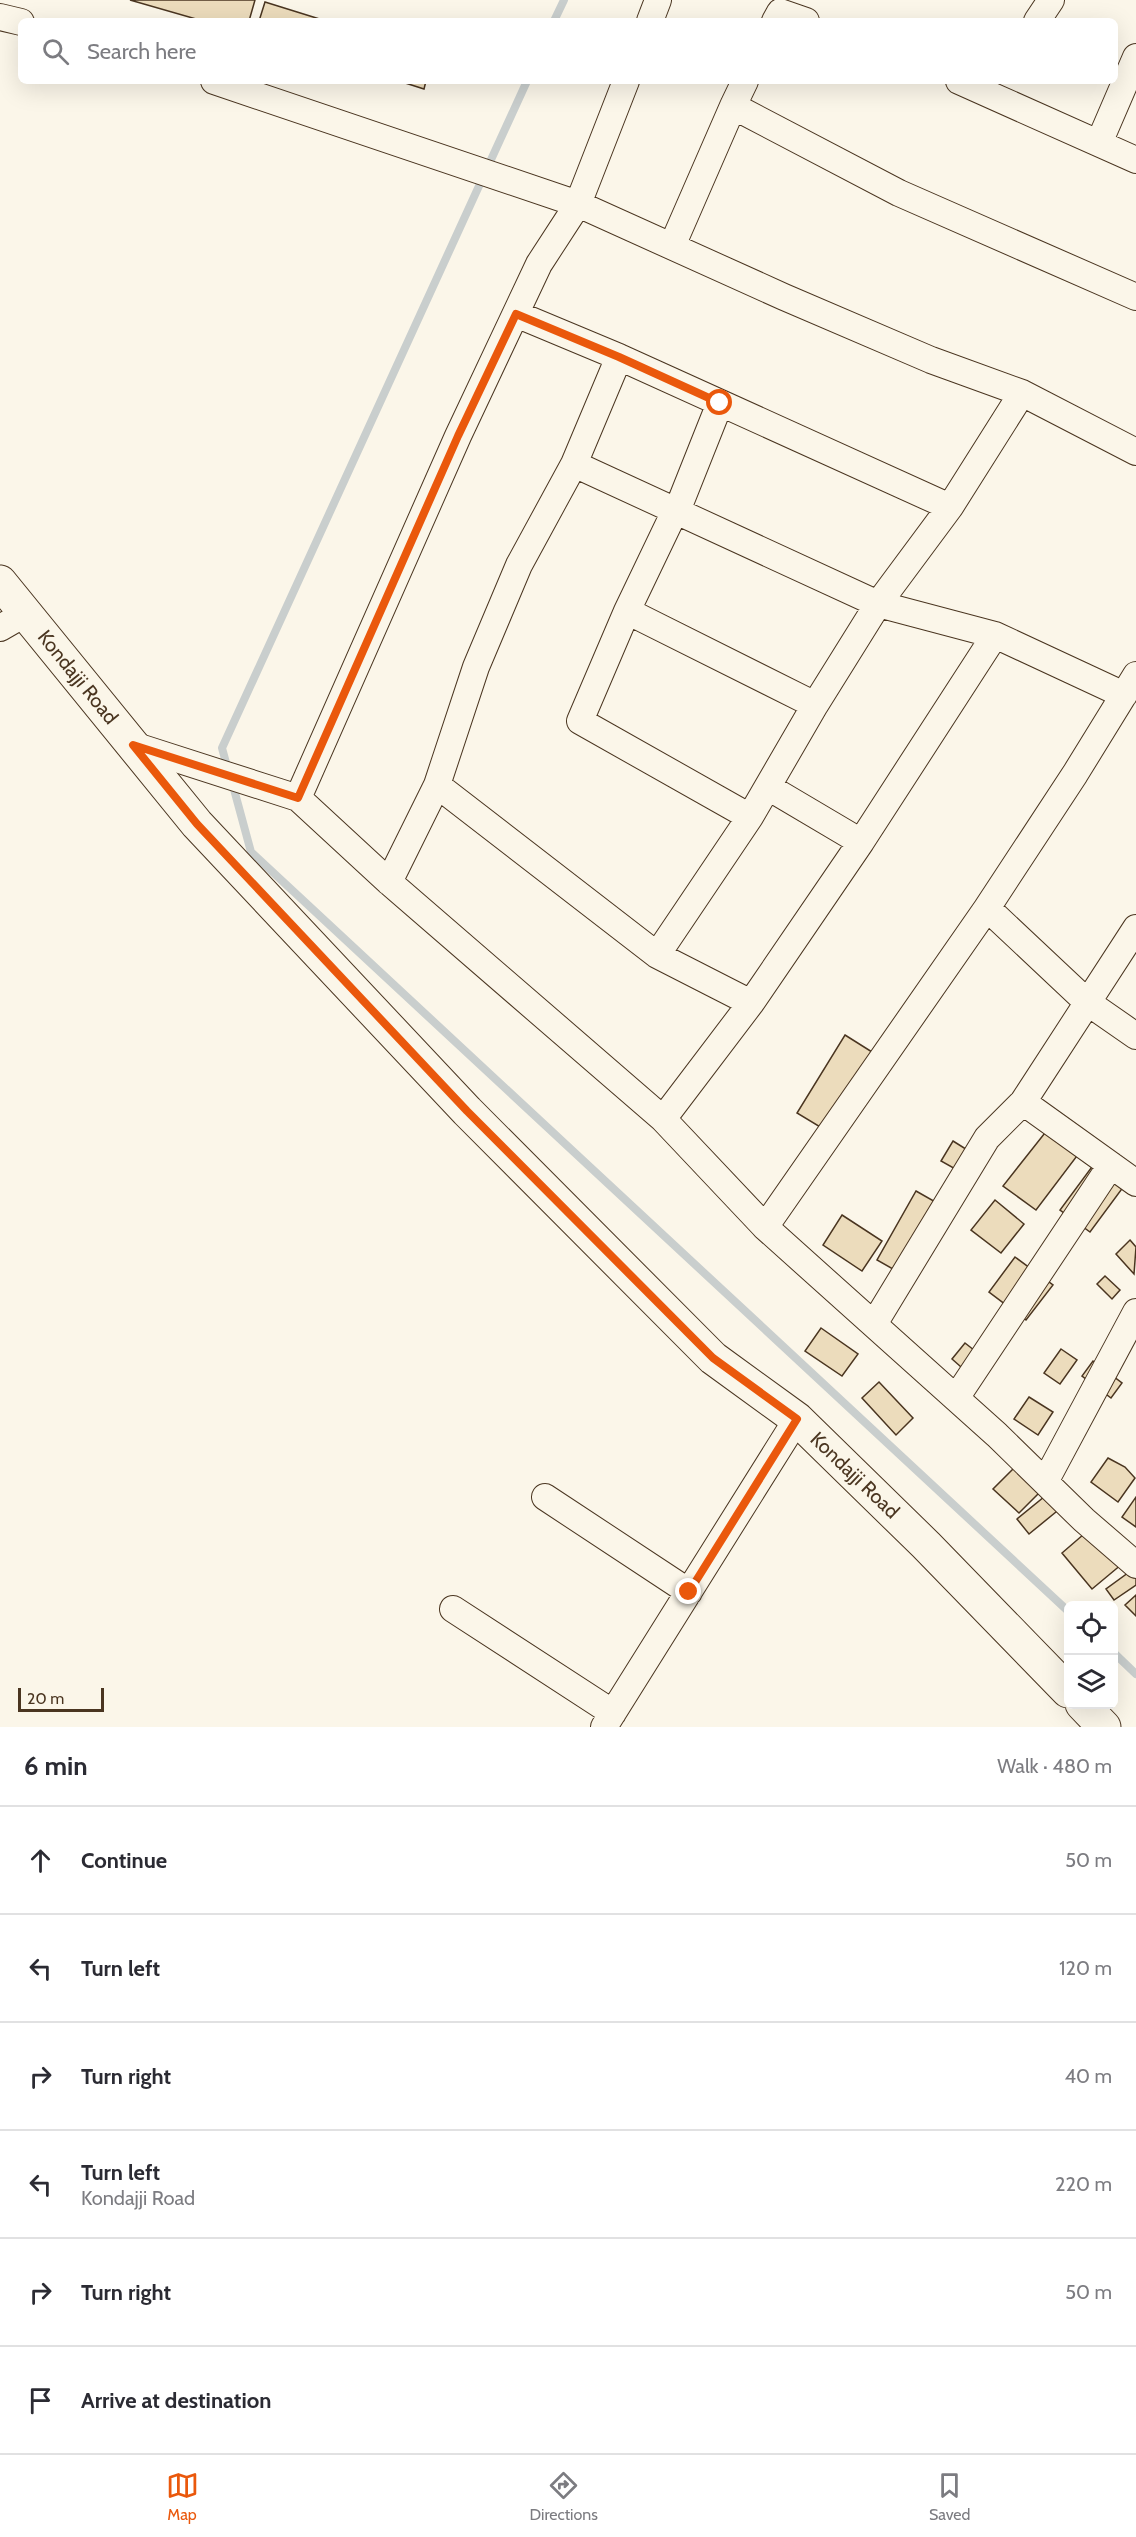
<!DOCTYPE html>
<html lang="en">
<head>
<meta charset="utf-8">
<style>
	:root { --surface:#fff; --page:#f2f2f3; --text:#2b2b33; --muted:#7c7c81; --line:#e1e1e2; --accent:#ea580c }
	body { margin:0; font-family:Cabin,sans-serif; background:var(--page); color:var(--text) }
	.controls { position:absolute; right:18px; bottom:18px; display:grid; overflow:hidden; border-radius:9px; box-shadow:0 6px 24px #0002 }
	.controls button { width:54px; height:54px; display:grid; place-items:center; padding:0; border:0; border-bottom:2px solid var(--line); background:var(--surface); color:var(--text); font:30px sans-serif }
	.scale { position:absolute; left:18px; bottom:15px; width:86px; box-sizing:border-box; padding-left:6px; border:3px solid #4a3520; border-top:0; font-size:16px; line-height:21px; white-space:nowrap; color:#4a3520; -webkit-text-stroke:4px #fbf6e9; paint-order:stroke }
	.stop { position:absolute; width:18px; height:18px; margin:-14px; border:4px solid #ea580c; border-radius:50%; background:#fff }
	.stop.end { background:#ea580c; border-color:#fff; box-shadow:0 2px 6px #0008 }
	.list { margin:0; padding:0; list-style:none }
	h2 { display:flex; justify-content:space-between; align-items:center; height:78px; margin:0; padding:0 24px; font-size:26px }
	h2 small { font-size:20px; font-weight:400; color:var(--muted) }
	.list li { display:grid; grid-template-columns:39px 1fr auto; gap:18px; align-items:center; box-sizing:border-box; height:108px; padding:0 24px; border-top:2px solid var(--line) }
	.list b { display:block; font-size:22px; white-space:nowrap }
	.list p { margin:0; font-size:20px; white-space:nowrap; color:var(--muted) }
	.list em { font-size:20px; font-style:normal; color:var(--muted) }
	.icon { flex:none; width:33px; height:33px; fill:none; stroke:currentColor; stroke-width:2; stroke-linecap:round; stroke-linejoin:round }
	.map { position:relative; flex:none; width:1136px; height:1727px; overflow:hidden }
	.search { position:absolute; background:var(--surface); box-shadow:0 6px 24px #0002; left:18px; right:18px; top:18px; height:66px; display:flex; align-items:center; gap:15px; box-sizing:border-box; padding:0 21px; border-radius:9px; color:var(--muted); font-size:22px }
	.sheet { height:726px; background:var(--surface) }
	nav { display:flex; justify-content:space-around; align-items:center; box-sizing:border-box; height:84px; border-top:2px solid var(--line); background:var(--surface); font-size:16px; color:var(--muted) }
	nav a { display:grid; justify-items:center; gap:3px }
	nav .on { color:var(--accent) }
	.map>svg:first-child { display:block }
	.lines { fill:none; stroke-linecap:round; stroke-linejoin:round }
	.stream { stroke:#c9cecd; stroke-width:8 }
	.building { fill:#ecdcbc; stroke:#4a3520; stroke-width:1.5 }
	.street-casing { stroke:#4a3520; stroke-width:28 }
	.secondary-casing { stroke:#4a3520; stroke-width:35 }
	.street { stroke:#fbf6e9; stroke-width:26 }
	.secondary { stroke:#fbf6e9; stroke-width:33 }
	.route { stroke:#ea580c; stroke-width:8 }
	.labels { text-anchor:middle; dominant-baseline:central; stroke-width:4.5; stroke-linejoin:round; paint-order:stroke }
	.street-label { font-size:20px; fill:#4a3520; stroke:#fbf6e9 }
</style>
</head>
<body>
<div class="map">
<svg width="1136" height="1727" viewBox="0 0 1136 1727">
	<rect width="100%" height="100%" fill="#fbf6e9"/>
	<g class="lines">
		<!-- stream -->
		<path class="stream" d="M554,21L564,0
			M228,770L222,748L527,81
			M232,782L251,852L1068,1611
			M1114,1653L1136,1674"/>
	</g>
	<!-- building -->
	<path class="building" d="M130,0H255L249,21H203Z
		M265,2L326,21H259Z
		M399,81H426L424,89Z
		M845,1035L888,1062L840,1139L797,1113Z
		M1052,1124L1083,1148L1036,1210L1003,1186Z
		M953,1141L977,1156L966,1175L941,1161Z
		M1097,1160L1127,1182L1090,1232L1060,1210Z
		M916,1191L939,1204L900,1273L877,1260Z
		M995,1200L1024,1224L1001,1253L971,1230Z
		M842,1215L882,1241L862,1271L823,1245Z
		M1130,1240L1136,1247L1134,1274L1116,1254Z
		M1015,1257L1053,1285L1026,1320L989,1292Z
		M1105,1276L1120,1290L1112,1299L1097,1284Z
		M821,1328L858,1354L842,1376L805,1351Z
		M965,1343L993,1365L978,1382L952,1359Z
		M1061,1349L1077,1360L1060,1384L1044,1373Z
		M1093,1361L1122,1383L1111,1398L1082,1376Z
		M879,1382L913,1418L896,1435L862,1398Z
		M1029,1397L1053,1412L1038,1435L1014,1419Z
		M1108,1458L1125,1467L1135,1478L1118,1502L1091,1482Z
		M1022,1460L1047,1485L1019,1513L993,1489Z
		M1055,1488L1067,1503L1029,1534L1017,1519Z
		M1136,1497V1527L1122,1517Z
		M1091,1528L1122,1564L1092,1589L1062,1553Z
		M1132,1570L1136,1576V1585L1114,1600L1106,1589Z
		M1136,1595V1616L1125,1605Z"/>
	<g class="lines">
		<defs>
			<path id="street" d="M0,17L21,22
				M650,21L658,0
				M775,21L780,12L806,21
				M1037,21L1051,0
				M214,81L578,204L784,297L931,360L1022,393L1136,452
				M626,81L578,204L539,264L458,436L298,798L389,882L663,1119L765,1227L997,1435L1084,1520L1136,1565
				M745,81L733,106L899,193L1136,297
				M959,81L1136,160
				M1099,143L1136,57
				M672,246L733,106
				M619,357L950,507L1022,393
				M574,464L878,604L950,507
				M627,611L674,513L677,511L720,403
				M0,628L26,613
				M1136,675L1075,774L987,908L1087,1002L1136,1036
				M815,705L750,817L580,721L627,611L815,705L878,604L995,635L1124,695
				M133,745L298,798
				M437,785L657,955L750,817
				M768,787L861,842
				M389,882L437,785L476,667L519,565L574,464L619,357L516,314
				M1136,928L1023,1102L1136,1183
				M657,955L751,1003
				M663,1119L751,1003L861,842L995,635
				M765,1227L987,908
				M874,1324L987,1138L1023,1102
				M956,1398L1111,1165
				M1045,1482L1136,1312
				M545,1497L689,1592
				M453,1609L613,1713
				M604,1727L797,1419"/>
			<path id="secondary" d="M0,582L197,824L467,1111L713,1358L797,1419L926,1545L1068,1691
				M1082,1704L1104,1727"/>
		</defs>
		<!-- street casing -->
		<use href="#street" class="street-casing"/>
		<!-- secondary casing -->
		<use href="#secondary" class="secondary-casing"/>
		<!-- street -->
		<use href="#street" class="street"/>
		<!-- secondary -->
		<use href="#secondary" class="secondary"/>
	</g>
	<g class="lines">
		<!-- route -->
		<path class="route" d="M689,1592L797,1419L713,1358L467,1111L197,824L133,745L298,798L458,436L516,314L619,357L720,403"/>
	</g>
	<g class="labels">
		<!-- street labels -->
		<g class="street-label">
			<text transform="translate(78 677) rotate(51)">Kondajji Road</text>
			<text transform="translate(855 1475) rotate(44)">Kondajji Road</text>
		</g>
	</g>
</svg>
<div class="controls">
<button><svg class="icon" aria-label="locate" viewBox="0 0 24 24"><circle cx="12" cy="12" r="6"/><path d="M12 2v4M12 18v4M2 12h4M18 12h4"/></svg></button>
<button><svg class="icon" aria-label="layers" viewBox="0 0 24 24"><path d="M12 4l9 5-9 5-9-5zM3 14l9 5 9-5"/></svg></button>
</div>
<div class="scale">20 m</div>
<div class="stop" style="left:720px;top:403px"></div>
<div class="stop end" style="left:689px;top:1592px"></div>
<div class="search"><svg class="icon" aria-label="search" viewBox="0 0 24 24"><circle cx="10" cy="10" r="6"/><path d="M15 15l6 6"/></svg>Search here</div>
</div>
<section class="sheet">
<h2>6 min<small>Walk · 480 m</small></h2>
<ul class="list">
<li><svg class="icon" aria-label="ahead" viewBox="0 0 24 24"><path d="M12 20V5M6 11l6-6 6 6"/></svg><div><b>Continue</b></div><em>50 m</em></li>
<li><svg class="icon" aria-label="left" viewBox="0 0 24 24"><path d="M17 20v-9H6M10 6l-5 5 5 5"/></svg><div><b>Turn left</b></div><em>120 m</em></li>
<li><svg class="icon" aria-label="right" viewBox="0 0 24 24"><path d="M7 20v-9h11M14 6l5 5-5 5"/></svg><div><b>Turn right</b></div><em>40 m</em></li>
<li><svg class="icon" aria-label="left" viewBox="0 0 24 24"><path d="M17 20v-9H6M10 6l-5 5 5 5"/></svg><div><b>Turn left</b><p>Kondajji Road</p></div><em>220 m</em></li>
<li><svg class="icon" aria-label="right" viewBox="0 0 24 24"><path d="M7 20v-9h11M14 6l5 5-5 5"/></svg><div><b>Turn right</b></div><em>50 m</em></li>
<li><svg class="icon" aria-label="arrive" viewBox="0 0 24 24"><path d="M6 21V4h12l-3 4 3 4H6"/></svg><div><b>Arrive at destination</b></div></li>
</ul>
</section>
<nav>
<a class="on"><svg class="icon" aria-label="map" viewBox="0 0 24 24"><path d="M3 6l6-2 6 2 6-2v14l-6 2-6-2-6 2zM9 4v14M15 6v14"/></svg>Map</a>
<a><svg class="icon" aria-label="directions" viewBox="0 0 24 24"><path d="M12 3l9 9-9 9-9-9zM9 14v-3h6M13 9l2 2-2 2"/></svg>Directions</a>
<a><svg class="icon" aria-label="saved" viewBox="0 0 24 24"><path d="M7 4h10v16l-5-4-5 4z"/></svg>Saved</a>
</nav>
</body>
</html>
